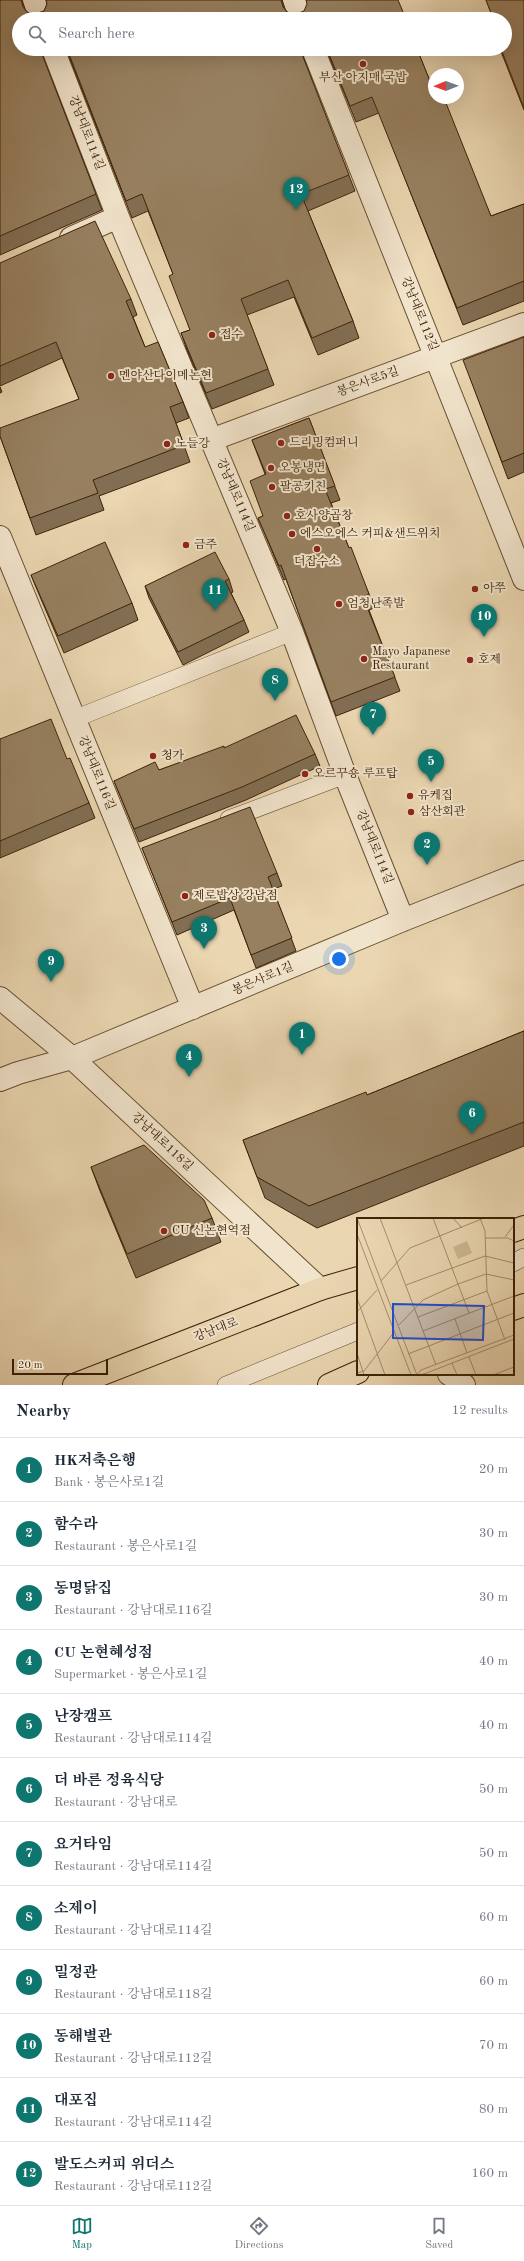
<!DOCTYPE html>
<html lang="en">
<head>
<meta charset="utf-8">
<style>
	:root { --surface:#fff; --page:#f2f2f3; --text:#1f2937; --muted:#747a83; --line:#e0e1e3; --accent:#0f766e }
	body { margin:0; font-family:"Old Standard TT","Noto Serif KR",serif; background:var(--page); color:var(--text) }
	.compass { position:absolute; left:428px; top:68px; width:36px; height:36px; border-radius:50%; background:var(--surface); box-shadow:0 4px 16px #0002; rotate:269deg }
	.scale { position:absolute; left:12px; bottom:10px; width:96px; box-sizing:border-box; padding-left:4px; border:2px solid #3e2308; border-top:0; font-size:11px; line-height:14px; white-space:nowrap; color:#3e2308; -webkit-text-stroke:3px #f1e4cc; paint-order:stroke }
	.you { position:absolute; left:339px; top:959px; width:14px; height:14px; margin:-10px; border:3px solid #fff; border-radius:50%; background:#1a73e8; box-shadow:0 0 0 6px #1a73e833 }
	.badge { display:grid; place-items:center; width:26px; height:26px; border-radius:50%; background:var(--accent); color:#fff; font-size:13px; font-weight:700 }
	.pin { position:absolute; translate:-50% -33px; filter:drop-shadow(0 1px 2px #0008) }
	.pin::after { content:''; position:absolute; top:21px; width:14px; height:12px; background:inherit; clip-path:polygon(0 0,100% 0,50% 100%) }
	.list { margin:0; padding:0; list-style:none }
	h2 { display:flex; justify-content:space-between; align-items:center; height:52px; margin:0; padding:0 16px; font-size:17px }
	h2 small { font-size:13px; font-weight:400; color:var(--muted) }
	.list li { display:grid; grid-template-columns:26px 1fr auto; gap:12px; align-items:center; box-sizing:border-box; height:64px; padding:0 16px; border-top:1px solid var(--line) }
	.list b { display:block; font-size:15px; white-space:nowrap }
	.list p { margin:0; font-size:13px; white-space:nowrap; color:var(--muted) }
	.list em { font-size:13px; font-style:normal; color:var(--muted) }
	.icon { flex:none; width:22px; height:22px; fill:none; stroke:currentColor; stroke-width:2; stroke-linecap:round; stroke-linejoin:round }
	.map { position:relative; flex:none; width:524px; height:1385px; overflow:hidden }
	.search { position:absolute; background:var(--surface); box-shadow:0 4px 16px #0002; left:12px; right:12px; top:12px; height:44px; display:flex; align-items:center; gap:10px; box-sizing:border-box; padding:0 14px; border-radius:22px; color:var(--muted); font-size:15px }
	.sheet { height:820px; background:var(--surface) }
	nav { display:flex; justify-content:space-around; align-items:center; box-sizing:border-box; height:56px; border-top:1px solid var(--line); background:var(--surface); font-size:11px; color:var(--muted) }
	nav a { display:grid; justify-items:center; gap:2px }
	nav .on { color:var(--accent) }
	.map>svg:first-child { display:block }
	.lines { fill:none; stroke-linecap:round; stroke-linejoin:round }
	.service-casing { stroke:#695032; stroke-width:18 }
	.minor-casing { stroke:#695032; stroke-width:24 }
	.primary-casing { stroke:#3e2308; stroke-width:24 }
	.service { stroke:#f1e4cc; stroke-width:17 }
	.minor { stroke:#f1e4cc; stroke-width:22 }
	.primary { stroke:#ead6b1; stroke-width:22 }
	.wall { fill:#826e53; stroke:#3e2308 }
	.building { fill:#978060; stroke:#3e2308 }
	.poi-dot { fill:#8f2418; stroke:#f1e4cc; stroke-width:1.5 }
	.labels { text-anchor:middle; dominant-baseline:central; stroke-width:4; stroke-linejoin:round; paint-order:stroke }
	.poi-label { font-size:12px; fill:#3e2308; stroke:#f1e4cc; text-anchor:start }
	.street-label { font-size:12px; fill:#3e2308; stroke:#f1e4cc }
	.inset-road { fill:none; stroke:#a58e6d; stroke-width:1 }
	.view { fill:#1d4ed8; fill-opacity:0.15; stroke:#1d4ed8; stroke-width:2 }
	.inset-edge { fill:none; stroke:#3e2308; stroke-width:2 }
</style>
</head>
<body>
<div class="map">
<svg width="524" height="1385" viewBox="0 0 524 1385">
	<rect width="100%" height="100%" fill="#ead6b1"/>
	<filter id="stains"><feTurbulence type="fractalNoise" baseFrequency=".005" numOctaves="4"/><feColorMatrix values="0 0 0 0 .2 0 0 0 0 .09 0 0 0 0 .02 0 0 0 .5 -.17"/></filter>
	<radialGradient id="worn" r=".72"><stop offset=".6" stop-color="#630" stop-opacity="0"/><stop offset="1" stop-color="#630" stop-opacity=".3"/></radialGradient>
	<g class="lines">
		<defs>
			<path id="service" d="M74,719L292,632
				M229,819L345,775
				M513,1263L524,1257
				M226,1385L358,1331"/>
			<path id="minor" d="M34,0L41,19
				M294,0L301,19
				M53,49L118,217L292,632L345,775L403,920
				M313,49L524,579
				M71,238L118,217
				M211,440L524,324
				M0,537L193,1008
				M0,998L72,1058L320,1289
				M0,1080L18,1073L72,1058L403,920L524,872
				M449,1374L464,1385"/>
			<path id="primary" d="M513,1231L524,1227
				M513,1309L524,1305
				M74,1385L320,1289L358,1278
				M329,1385L358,1372"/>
		</defs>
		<!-- service casing -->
		<use href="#service" class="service-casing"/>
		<!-- minor casing -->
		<use href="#minor" class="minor-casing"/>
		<!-- primary casing -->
		<use href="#primary" class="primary-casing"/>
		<!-- service -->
		<use href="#service" class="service"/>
		<!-- minor -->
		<use href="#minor" class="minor"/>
		<!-- primary -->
		<use href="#primary" class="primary"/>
	</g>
	<!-- wall -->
	<path class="wall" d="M0,0H22L25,9L27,12L33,15L44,11L47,4L46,0H282L285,9L287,12L293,15L406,19H19L41,53L102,210L0,255Z
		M486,0H524V110L500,49H505Z
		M66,49H301V52L355,191L308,211L353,321L359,338L318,355L294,297L247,315L274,385L212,409L187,350L181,333L190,330L173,274L148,211L132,218Z
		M326,49H417L434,91L491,216L524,204V301L463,325L379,113L356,122Z
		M0,263L131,299L137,315L133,317L145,347L183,402L189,418L176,423L190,462L99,496L104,510L36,535L0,436L79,399L62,358L0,386Z
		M524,337V472L508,479L470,377Z
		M0,387L2,392L0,393Z
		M309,418L340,500L331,503L349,548L369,594L374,608L369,610L400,691L336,716L286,579L284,580L264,532L258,518L263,516L265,474L252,440Z
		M31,575L132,603L138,620L64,653L38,592Z
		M229,579L233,592L231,593L244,620L249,632L183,665L149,598L145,586Z
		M0,739L67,759L89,803L95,818L0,858Z
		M224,748L315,754L320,766L246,800L139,842L114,781L159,770Z
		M142,848L277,873L282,886L273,889L296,951L256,968L234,910L177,935Z
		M524,1031V1146L317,1228L265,1198L243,1140L367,1095Z
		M91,1167L212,1218L221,1242L136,1278L100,1191Z"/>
	<!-- building -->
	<path class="building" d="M0,0H21L23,7L27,12L33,15L44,11L47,4L46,0H281L283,7L287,12L293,15L304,11L307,4L306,0H398L406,19H19V49H40L96,194L0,236Z
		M486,0H524V108L501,49H505V19H489L487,14L491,13Z
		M67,49H300L349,175L301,194L353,321L312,338L288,280L241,299L268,369L206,393L181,333L190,330L169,276L173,274L142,194L126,201Z
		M327,49H417L434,91V98H444L491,216L524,204V281L457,308L372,97L350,106Z
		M95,221L131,299L126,301L145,347L158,342L183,402L170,407L184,445L93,480L98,493L30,518L0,436V428L79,399L56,342L0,366V263Z
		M524,337V453L502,462L463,360Z
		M309,418L335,486L325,489L349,548L351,547L369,594L363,597L395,677L331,702L281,565L279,566L258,518L263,516L250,481L266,474L252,440Z
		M105,542L132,603L58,636L31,575Z
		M215,552L229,579L225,581L244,620L178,652L145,586Z
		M296,715L315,754L242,787L134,829L114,781L155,762L159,770L224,746V748Z
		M51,719L67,759L70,758L89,803L0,841V739Z
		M250,807L277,873L268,877L292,938L251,955L230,898L172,922L142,848Z
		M524,1031V1122L309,1206L257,1177L243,1140L366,1092L367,1095Z
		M144,1145L204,1200L212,1218L127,1254L91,1167Z"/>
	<!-- markers -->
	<g class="poi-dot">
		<circle cx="363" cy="64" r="4"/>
		<circle cx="212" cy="335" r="4"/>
		<circle cx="111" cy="376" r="4"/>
		<circle cx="281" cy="443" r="4"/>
		<circle cx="167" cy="444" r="4"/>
		<circle cx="271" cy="468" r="4"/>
		<circle cx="272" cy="487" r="4"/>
		<circle cx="287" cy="516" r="4"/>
		<circle cx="292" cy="534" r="4"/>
		<circle cx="186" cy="545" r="4"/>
		<circle cx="317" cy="549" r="4"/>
		<circle cx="475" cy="589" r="4"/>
		<circle cx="339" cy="604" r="4"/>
		<circle cx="364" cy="659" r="4"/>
		<circle cx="470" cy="660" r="4"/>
		<circle cx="153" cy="756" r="4"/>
		<circle cx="305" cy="774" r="4"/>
		<circle cx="410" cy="796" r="4"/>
		<circle cx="411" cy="812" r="4"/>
		<circle cx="185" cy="896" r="4"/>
		<circle cx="164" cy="1231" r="4"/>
	</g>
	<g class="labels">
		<!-- poi labels -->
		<g class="poi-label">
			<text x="363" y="78" text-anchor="middle">부산 아지매 국밥</text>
			<text x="220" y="335">접수</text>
			<text x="119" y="376">멘야산다이메논현</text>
			<text x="289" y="443">드리밍컴퍼니</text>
			<text x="175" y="444">노들강</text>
			<text x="279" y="468">오봉냉면</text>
			<text x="280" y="487">팔공키친</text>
			<text x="295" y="516">호사양곱창</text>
			<text x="300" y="534">에스오에스 커피&amp;샌드위치</text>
			<text x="194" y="545">금주</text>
			<text x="317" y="562" text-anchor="middle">더잡수소</text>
			<text x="483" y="589">아쭈</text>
			<text x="347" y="604">엄청난족발</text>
			<text x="372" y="652">Mayo Japanese<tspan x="372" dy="14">Restaurant</tspan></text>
			<text x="478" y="660">호제</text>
			<text x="161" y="756">청가</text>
			<text x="313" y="774">오르꾸숑 루프탑</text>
			<text x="418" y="796">유케집</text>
			<text x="419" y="812">삼산회관</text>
			<text x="193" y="896">제로밥상 강남점</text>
			<text x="172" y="1231">CU 신논현역점</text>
		</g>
		<!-- street labels -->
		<g class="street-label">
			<text transform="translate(86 133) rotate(69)">강남대로114길</text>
			<text transform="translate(419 314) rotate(68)">강남대로112길</text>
			<text transform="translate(368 382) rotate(-20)">봉은사로5길</text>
			<text transform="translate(235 495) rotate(67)">강남대로114길</text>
			<text transform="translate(96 773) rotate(68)">강남대로116길</text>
			<text transform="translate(374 847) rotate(68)">강남대로114길</text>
			<text transform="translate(263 979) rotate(-23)">봉은사로1길</text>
			<text transform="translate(162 1142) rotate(43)">강남대로118길</text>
			<text transform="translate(216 1330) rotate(-21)">강남대로</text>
		</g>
	</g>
	<!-- overview -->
	<g transform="translate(357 1218)">
		<rect width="157" height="157" fill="#ead6b1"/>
		<path d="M110,23L115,35L101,41L96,29Z" fill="#cdb894"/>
		<path class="inset-road" d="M0,0L60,157M23,0L79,147M76,0L112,95M96,0L105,10M123,0L128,13L130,73L148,122M0,16L54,157M148,19L157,7M128,20H151L157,23M24,63L53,30L127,0M49,67L128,38L157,45M0,80L28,157M0,94L20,72M61,99L130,73M98,101L110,135M42,107L66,82L101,66L129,56L157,62M66,113L157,78M0,135L7,157M51,136L157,95M112,139L119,157M95,145L100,157M0,155L7,153L38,113M59,157L67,156L157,121M60,157L64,152L157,117M136,157L157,149"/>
		<path class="view" d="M36,86L127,88L126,122L36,120Z"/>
		<rect width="157" height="157" class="inset-edge"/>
	</g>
	<rect width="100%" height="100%" filter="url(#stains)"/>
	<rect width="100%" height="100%" fill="url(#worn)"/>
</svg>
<svg class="compass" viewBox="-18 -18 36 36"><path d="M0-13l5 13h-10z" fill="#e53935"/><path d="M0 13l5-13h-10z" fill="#747a83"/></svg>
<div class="scale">20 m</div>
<div class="you"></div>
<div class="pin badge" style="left:302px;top:1055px">1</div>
<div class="pin badge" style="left:427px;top:865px">2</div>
<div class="pin badge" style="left:204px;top:949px">3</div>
<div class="pin badge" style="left:189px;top:1077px">4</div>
<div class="pin badge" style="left:431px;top:782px">5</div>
<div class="pin badge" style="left:472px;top:1134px">6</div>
<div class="pin badge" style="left:373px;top:735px">7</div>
<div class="pin badge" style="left:275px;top:701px">8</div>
<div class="pin badge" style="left:51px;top:982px">9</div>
<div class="pin badge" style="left:484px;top:637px">10</div>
<div class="pin badge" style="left:215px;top:611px">11</div>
<div class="pin badge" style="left:296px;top:210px">12</div>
<div class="search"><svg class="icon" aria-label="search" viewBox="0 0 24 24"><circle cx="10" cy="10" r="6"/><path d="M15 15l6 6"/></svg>Search here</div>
</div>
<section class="sheet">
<h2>Nearby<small>12 results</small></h2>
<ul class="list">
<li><span class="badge">1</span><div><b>HK저축은행</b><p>Bank · 봉은사로1길</p></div><em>20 m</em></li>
<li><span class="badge">2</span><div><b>함수라</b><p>Restaurant · 봉은사로1길</p></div><em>30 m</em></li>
<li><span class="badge">3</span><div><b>동명닭집</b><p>Restaurant · 강남대로116길</p></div><em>30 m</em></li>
<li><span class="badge">4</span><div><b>CU 논현혜성점</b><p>Supermarket · 봉은사로1길</p></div><em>40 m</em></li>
<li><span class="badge">5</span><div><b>난장캠프</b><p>Restaurant · 강남대로114길</p></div><em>40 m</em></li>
<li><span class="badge">6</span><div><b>더 바른 정육식당</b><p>Restaurant · 강남대로</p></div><em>50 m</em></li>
<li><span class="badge">7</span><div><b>요거타임</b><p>Restaurant · 강남대로114길</p></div><em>50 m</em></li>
<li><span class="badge">8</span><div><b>소제이</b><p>Restaurant · 강남대로114길</p></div><em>60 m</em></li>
<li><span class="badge">9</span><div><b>밀정관</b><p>Restaurant · 강남대로118길</p></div><em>60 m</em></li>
<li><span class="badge">10</span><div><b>동해별관</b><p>Restaurant · 강남대로112길</p></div><em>70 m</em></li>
<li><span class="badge">11</span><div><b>대포집</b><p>Restaurant · 강남대로114길</p></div><em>80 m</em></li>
<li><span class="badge">12</span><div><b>발도스커피 위더스</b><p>Restaurant · 강남대로112길</p></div><em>160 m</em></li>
</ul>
</section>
<nav>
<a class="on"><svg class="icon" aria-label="map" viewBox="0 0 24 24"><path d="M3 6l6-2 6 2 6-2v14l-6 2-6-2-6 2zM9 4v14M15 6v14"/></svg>Map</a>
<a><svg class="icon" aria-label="directions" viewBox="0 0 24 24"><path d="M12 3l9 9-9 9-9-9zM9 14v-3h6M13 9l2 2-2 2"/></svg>Directions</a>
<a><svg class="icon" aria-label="saved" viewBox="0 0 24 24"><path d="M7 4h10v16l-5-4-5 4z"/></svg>Saved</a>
</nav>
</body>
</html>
